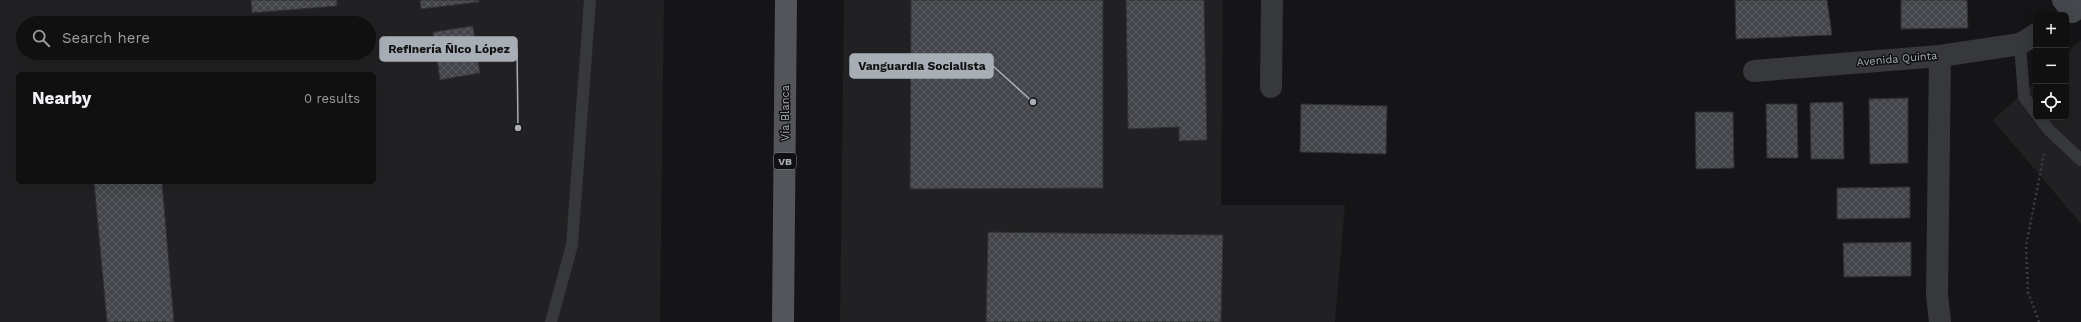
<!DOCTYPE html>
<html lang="en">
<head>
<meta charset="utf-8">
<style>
	:root { --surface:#101011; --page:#19191a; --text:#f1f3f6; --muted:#9c9d9f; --line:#303031 }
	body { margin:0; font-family:"Work Sans",sans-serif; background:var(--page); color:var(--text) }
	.controls { position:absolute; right:12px; top:12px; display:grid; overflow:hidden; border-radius:6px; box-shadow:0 4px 16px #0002 }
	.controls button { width:36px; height:36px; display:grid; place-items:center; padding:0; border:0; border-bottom:1px solid var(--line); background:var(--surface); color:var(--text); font:20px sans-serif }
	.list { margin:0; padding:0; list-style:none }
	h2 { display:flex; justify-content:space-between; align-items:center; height:52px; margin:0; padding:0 16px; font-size:17px }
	h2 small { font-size:13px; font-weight:400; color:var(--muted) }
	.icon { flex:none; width:22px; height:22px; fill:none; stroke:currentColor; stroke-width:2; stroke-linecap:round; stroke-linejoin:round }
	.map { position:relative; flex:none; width:2081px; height:322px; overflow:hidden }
	.search { position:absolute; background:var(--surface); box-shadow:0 4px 16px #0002; left:16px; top:16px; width:360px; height:44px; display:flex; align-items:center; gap:10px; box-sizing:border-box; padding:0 14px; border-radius:22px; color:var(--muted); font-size:15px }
	.panel { position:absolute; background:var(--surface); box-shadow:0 4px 16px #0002; left:16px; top:72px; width:360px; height:112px; border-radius:6px }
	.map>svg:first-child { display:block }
	.built { fill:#212123; fill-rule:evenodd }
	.building { fill:url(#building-cross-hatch); stroke:#2f3032 }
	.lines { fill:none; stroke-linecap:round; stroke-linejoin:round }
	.path { stroke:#3c3f42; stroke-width:2.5; stroke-dasharray:2 3; stroke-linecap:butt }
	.lane { stroke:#36383b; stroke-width:12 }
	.street { stroke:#36383b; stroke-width:22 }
	.secondary { stroke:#44474b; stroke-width:22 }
	.primary { stroke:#53555a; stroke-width:22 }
	.labels { text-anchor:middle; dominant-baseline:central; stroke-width:3; stroke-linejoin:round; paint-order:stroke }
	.shield { fill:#101012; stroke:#7a7f85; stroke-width:1 }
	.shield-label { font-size:10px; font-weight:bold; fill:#a8aeb6 }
	.street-label { font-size:11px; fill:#a8aeb6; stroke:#101012 }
	.leader { fill:none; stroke:#a8aeb6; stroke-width:1.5 }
	.callout-dot { fill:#a8aeb6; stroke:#101012; stroke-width:1.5 }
	.callout { fill:#a8aeb6; stroke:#a8aeb6; stroke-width:1.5 }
	.callout-label { font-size:12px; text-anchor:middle; font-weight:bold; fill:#111 }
</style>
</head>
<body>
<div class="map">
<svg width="2081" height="322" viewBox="0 0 2081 322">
	<defs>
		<pattern id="building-cross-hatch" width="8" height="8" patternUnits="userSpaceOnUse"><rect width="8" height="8" fill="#44454a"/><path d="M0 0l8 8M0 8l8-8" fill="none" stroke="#5c5d62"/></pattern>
	</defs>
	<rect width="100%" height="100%" fill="#151517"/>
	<!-- built -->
	<path class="built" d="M0,0H664L660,322H0ZM23,23H369V53H23ZM18,74H374V182H18Z
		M844,0H1223L1221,205H1345L1335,322H840Z
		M2081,40V224L1993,120L2036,81V117H2066V53Z"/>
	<!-- building -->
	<path class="building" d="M251,0H337V6L252,13Z
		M420,0H479V2L421,9Z
		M911,0H1103V188L910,189Z
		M1126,0H1204L1207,140L1179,141V127L1128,129Z
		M1735,0H1827L1832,35L1736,39Z
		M1901,0H1967L1968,28L1901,29Z
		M473,26L480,73L440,80L433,32Z
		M1908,98V163L1870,164L1869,99Z
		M1843,102L1844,159H1811L1810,103Z
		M1301,104L1387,106L1386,154L1300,152Z
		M1766,104H1797L1798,158H1767Z
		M1695,112H1733L1734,168L1696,169Z
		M94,182H162L174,322H107Z
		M1910,187V218L1837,219V188Z
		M988,232L1223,235L1221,322H986Z
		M1911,242V276L1844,277L1843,243Z"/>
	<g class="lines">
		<!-- path -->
		<path class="path" d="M2039,322L2028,292L2026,246L2044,154"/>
		<!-- lane -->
		<path class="lane" d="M2020,44L2024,97L2036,113
			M2039,117L2049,130L2081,160
			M551,322L572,245L590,0"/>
		<!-- street -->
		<path class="street" d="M1940,56L1937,295L1940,322
			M1754,71L1940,56L2020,44L2036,34
			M1271,87L1272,0"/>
		<!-- secondary -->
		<path class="secondary" d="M2063,0L2072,12L2081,6"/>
		<!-- primary -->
		<path class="primary" d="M783,322L786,0"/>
	</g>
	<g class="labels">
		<!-- shield labels -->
		<rect class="shield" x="774" y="153" width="22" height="16" rx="3"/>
		<g class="shield-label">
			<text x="785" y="161">VB</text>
		</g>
		<!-- street labels -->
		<g class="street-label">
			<text transform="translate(1897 59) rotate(-5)">Avenida Quinta</text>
			<text transform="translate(785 113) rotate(-90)">Vía Blanca</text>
		</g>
	</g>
	<!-- callouts -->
	<path class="leader" d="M518 128L517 49M1033 102L993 66"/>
	<g class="callout-dot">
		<circle cx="518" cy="128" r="4"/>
		<circle cx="1033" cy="102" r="4"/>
	</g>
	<g class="callout">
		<rect x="380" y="37" width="137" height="24" rx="4"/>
		<rect x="850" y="54" width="143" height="24" rx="4"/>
	</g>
	<g class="callout-label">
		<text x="449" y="53">Refinería Ñico López</text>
		<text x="922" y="70">Vanguardia Socialista</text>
	</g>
</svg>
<div class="controls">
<button>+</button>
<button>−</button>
<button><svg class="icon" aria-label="locate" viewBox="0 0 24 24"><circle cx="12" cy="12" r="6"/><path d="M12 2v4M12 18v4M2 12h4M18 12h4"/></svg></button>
</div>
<div class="search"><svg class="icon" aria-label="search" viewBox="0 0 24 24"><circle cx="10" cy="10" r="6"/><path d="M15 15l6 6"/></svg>Search here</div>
<section class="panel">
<h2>Nearby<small>0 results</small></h2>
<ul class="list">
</ul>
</section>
</div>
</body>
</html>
